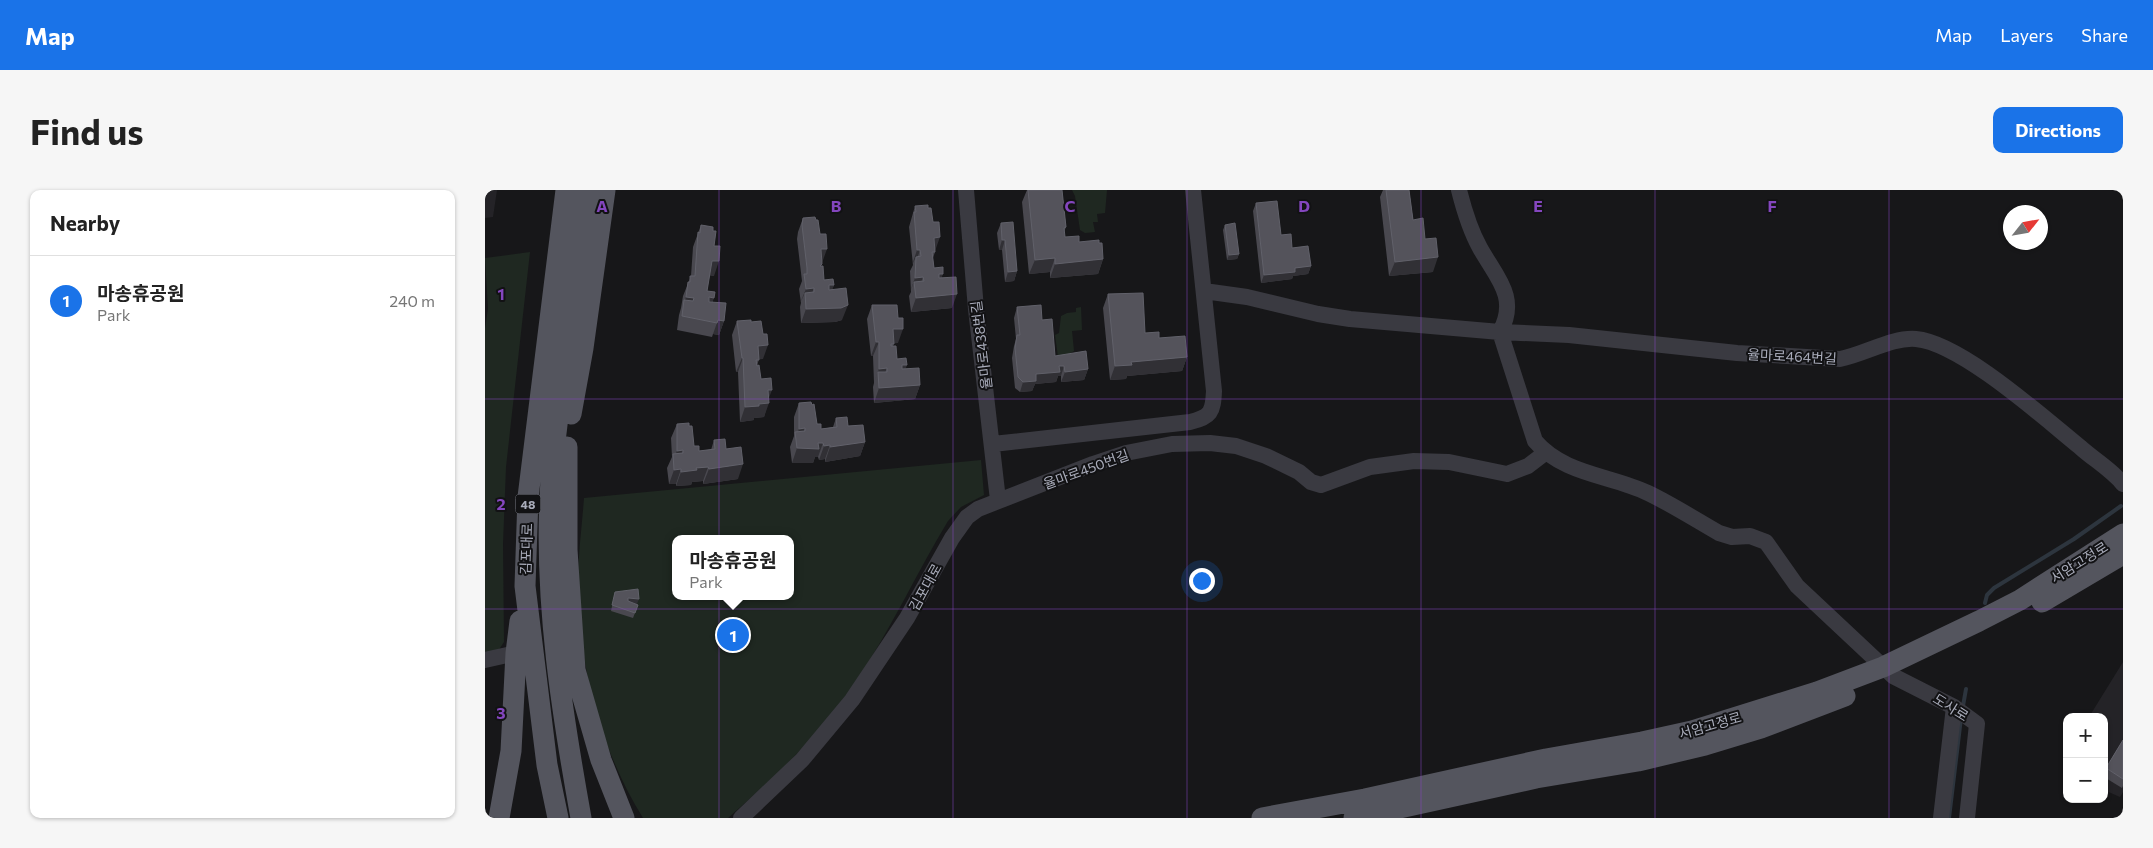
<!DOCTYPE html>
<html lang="en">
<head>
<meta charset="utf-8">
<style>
	:root { --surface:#fff; --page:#f6f6f6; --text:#222; --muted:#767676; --line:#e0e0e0; --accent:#1a73e8 }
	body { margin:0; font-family:Commissioner,"Noto Sans KR",sans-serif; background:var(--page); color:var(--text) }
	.controls { position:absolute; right:15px; bottom:15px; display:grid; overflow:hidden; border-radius:10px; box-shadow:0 1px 4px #0004 }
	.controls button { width:45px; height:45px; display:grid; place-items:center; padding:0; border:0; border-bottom:1px solid var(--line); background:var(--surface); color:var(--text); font:25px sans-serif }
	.compass { position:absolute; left:1518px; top:15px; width:45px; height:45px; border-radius:50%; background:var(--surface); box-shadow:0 1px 4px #0004; rotate:59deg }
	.you { position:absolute; left:716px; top:390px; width:18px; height:18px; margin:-12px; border:4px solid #fff; border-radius:50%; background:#1a73e8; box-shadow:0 0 0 8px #1a73e833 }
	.badge { display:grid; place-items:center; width:32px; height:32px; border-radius:50%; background:var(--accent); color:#fff; font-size:16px; font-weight:700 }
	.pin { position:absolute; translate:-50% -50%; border:2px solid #fff; box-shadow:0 1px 5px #0006 }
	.popup { position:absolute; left:187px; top:345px; width:122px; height:65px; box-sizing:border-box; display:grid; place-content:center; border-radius:10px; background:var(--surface); filter:drop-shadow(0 1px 4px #0005); font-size:16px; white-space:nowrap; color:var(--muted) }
	.popup b { font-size:19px; color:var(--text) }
	.popup::after { content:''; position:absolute; left:50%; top:100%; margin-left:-10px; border:10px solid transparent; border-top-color:var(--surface) }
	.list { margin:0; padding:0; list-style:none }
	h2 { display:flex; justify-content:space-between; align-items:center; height:65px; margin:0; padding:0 20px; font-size:21px }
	h2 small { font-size:16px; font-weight:400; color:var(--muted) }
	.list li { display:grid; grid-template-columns:32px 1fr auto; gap:15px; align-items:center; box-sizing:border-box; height:90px; padding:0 20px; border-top:1px solid var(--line) }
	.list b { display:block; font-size:19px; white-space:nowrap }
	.list p { margin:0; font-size:16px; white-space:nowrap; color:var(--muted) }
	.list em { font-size:16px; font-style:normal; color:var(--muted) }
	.map { position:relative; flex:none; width:1638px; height:628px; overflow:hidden; border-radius:10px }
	header { display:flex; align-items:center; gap:30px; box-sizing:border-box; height:70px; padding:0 25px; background:var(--accent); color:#fff }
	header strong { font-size:24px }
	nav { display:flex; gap:28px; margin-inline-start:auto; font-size:18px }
	.intro { display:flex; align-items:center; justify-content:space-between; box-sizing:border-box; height:120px; padding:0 30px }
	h1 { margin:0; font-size:35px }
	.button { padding:12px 22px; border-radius:10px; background:var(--accent); color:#fff; font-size:18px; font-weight:700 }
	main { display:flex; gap:30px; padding:0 30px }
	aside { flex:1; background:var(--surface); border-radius:10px; box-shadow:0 1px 4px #0004 }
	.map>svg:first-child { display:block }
	.built { fill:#242327 }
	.green { fill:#1f2821; fill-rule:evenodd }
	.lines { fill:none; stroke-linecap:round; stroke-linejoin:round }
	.stream { stroke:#2d353e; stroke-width:4 }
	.minor { stroke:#3a3a41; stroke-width:16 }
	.major { stroke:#54555e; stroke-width:21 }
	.wall { fill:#49484f }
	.shaded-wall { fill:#313035 }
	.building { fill:#54535b; stroke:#61616a }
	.grid { fill:none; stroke:#8446be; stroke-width:1; stroke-opacity:0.55 }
	.labels { text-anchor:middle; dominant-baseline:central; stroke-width:4; stroke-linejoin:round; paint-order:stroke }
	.shield { fill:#121214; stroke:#7c7e88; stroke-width:1 }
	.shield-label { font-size:12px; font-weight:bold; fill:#a9acba }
	.street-label { font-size:14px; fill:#a9acba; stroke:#121214 }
	.grid-label { font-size:16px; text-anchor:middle; font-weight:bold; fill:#8446be; stroke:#121214; stroke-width:4; stroke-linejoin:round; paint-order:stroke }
</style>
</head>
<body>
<header>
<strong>Map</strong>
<nav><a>Map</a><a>Layers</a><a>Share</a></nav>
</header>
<div class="intro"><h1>Find us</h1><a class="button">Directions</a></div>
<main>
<aside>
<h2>Nearby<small></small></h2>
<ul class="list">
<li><span class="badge">1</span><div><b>마송휴공원</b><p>Park</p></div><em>240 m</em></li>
</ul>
</aside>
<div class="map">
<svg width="1638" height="628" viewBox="0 0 1638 628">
	<rect width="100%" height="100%" fill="#171719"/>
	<!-- built -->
	<path class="built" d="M0,0H12L8,27L0,28Z
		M1638,472V602L1635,607L1619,600V527H1604Z"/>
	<!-- green -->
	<path class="green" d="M587,0H622L620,23L612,24L613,32H608L610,42L600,43L595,40L590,6Z
		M45,62L21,277L18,354L19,452L13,461L0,466V138L3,119L0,68Z
		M596,117L597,140L587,141L589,161L577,168L573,167L570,145L574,143L576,126L582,123L591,122V118Z
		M496,270L499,305L476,317L463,331C431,384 405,441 370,493C336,544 290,587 243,628H158C115,559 93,473 93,392C93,364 97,336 99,308ZM190,349H306V406H190Z"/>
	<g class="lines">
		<!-- stream -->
		<path class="stream" d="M1500,413L1502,405L1509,398L1589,349L1636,316
			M1478,516L1481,499
			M1464,628L1476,528"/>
		<!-- minor -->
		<path class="minor" d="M481,0L491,119L513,310
			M974,0C979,20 985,40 995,58C1011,87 1034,107 1015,142L1050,251C1079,285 1126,285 1163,303C1188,315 1211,330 1234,343L1247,347L1265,346L1281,352L1312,396L1408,486L1469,517L1492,534L1482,628
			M719,101L762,107L833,124L865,129L1015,142L1084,145L1252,163L1355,169C1380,164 1407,147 1431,149C1476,153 1559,228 1595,257C1608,269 1627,280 1638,294
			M508,254L705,232C726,227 728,222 729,201L708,0
			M0,470L31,463
			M256,628L317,570L367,510L422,428L467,348L482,327L493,319L608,274L641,263L687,254L725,253L751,256L781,266L814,282L826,292L836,295L885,277L929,271L964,272L1022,284L1043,276L1060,263
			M1456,628L1469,517"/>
		<!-- major -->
		<path class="major" d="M86,224L98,158L120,0
			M82,257V360L90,480L116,570L139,628
			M1557,412L1638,364
			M14,628L26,561L31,463L35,431
			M73,628L62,575L40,396L43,307L81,0
			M96,628C77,523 60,415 65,308C66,281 70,253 73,226C80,150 90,75 99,0
			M777,628L880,609L1061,569L1157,552L1207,541L1332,502L1398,477L1494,431L1535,410L1638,344
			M869,628L1051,588L1153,571L1220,555L1276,538L1360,506"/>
	</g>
	<!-- wall -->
	<path class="wall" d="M542,0H577L581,37L579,42L580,47L594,52L618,69L613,84L565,88V82L544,84L537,12Z
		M898,0H924L928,30L948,82L904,86L895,7Z
		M771,13L796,45L807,58L826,76L823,84L808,86L807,89L776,93L768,21Z
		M430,16L450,60V62L448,68L449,78L457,88L467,118L426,122L424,106L426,102L425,81L428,75L424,37Z
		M318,28L337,73L336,76L339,90L349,95L347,99L357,130L350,132L316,133L315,117L316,113L314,99L317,91L312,49L313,42Z
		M516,33L532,81L529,91L520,92L517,60H514L512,43Z
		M216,35L228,41L229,56V86L224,85L222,101L239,131L234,145L228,144L227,147L192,140L194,125L196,118L198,106L206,86L208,57Z
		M740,35L754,64L752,69L742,70L738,40Z
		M623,104L660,143L674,148L702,167L697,181L642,186L641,189L625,190L618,118Z
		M387,115L413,153H409L408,156L412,169L420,179L435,195L430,209L389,213L388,197L389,193L388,166H386L382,129Z
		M532,117L557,130L570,166L603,179L599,190L576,192V186H573L571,192L550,194L547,201L535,202L530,198L527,168L529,156L531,149L529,128Z
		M252,131L266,132L278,169H274L272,176L276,189L284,209L279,227L269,228V230L255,232L253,182H251L247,145Z
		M314,213L332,234L336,239L348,237L351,228L363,236L380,252L375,266L340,272V269L334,270L333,267H330L328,273H307L305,257L309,246V227Z
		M192,234L209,256L214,261L226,260L229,250L241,259L253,289L218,294V291L207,292L206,295L191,296V294H184L182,278L187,267L186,248Z
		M130,402L153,415L148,428L126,421Z
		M1638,550V596L1637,598L1619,587V582L1621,578Z"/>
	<!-- shaded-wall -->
	<path class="shaded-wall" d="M455,47L450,61L449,48Z
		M517,50H520L517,60H514Z
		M336,59H342L337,73Z
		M432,60H435L431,72V67L427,75Z
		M754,64L752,69L742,70L744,65Z
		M953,67L948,82L904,86L910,72Z
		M570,68L565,82L544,84L550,70Z
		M618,69L613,84L565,88L570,74Z
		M227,71H234L229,86L222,85Z
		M826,76L823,84L808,86L807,89L776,93L779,85L810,78Z
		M532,81L529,91L520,92L523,82Z
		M454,84H458L453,98Z
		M438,87L433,101L429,92L425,102L430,88Z
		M344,95H349L344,109Z
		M329,98L323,113L320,103L315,113L321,99Z
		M472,104L467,118L426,122L431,108Z
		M201,107L209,108L203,122L199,114Z
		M224,107L229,108L224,122Z
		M363,115L357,130L350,132L316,133L321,119Z
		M233,130L239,131L234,145L228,144Z
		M408,139H418L413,153L403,154Z
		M391,152H394L388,166H386Z
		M283,155L278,169L268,170L273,156Z
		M702,167L697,181L642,186L641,189L625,190L630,176L646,172Z
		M257,168H258L253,182H251Z
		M417,175H422L417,189Z
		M574,176H579L576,186H573L571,192L550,194L547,201L535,202L538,192L551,184Z
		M402,178L396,192L393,182L389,193L394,179Z
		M603,179L599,190L576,192L580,182Z
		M435,195L430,209L389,213L394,198Z
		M283,200H287L282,213H284L279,227L269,228V230L255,232L260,217L274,214Z
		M320,238L314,253L311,248L314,239Z
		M380,252L375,266L340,272L345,257Z
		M333,253H338L333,267H330L328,273H307L312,258Z
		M345,255L340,269L334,270L339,256Z
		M198,260L192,274L188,270L192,261Z
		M258,274L253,289L218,294L224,279Z
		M223,277L218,291L207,292L206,295L191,296L196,282L211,278Z
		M196,279L191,294H184L189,280Z
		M143,408L154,409L152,414H141Z"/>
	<!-- building -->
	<path class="building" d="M543,0H577L581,37L579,38L580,47L594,46V52L614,50V53H617L618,69L570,74V68L550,70Z
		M901,0H924L928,30L938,28L940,49L951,48L953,67L910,72Z
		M792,11L796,45L806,44L807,58L823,56L826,76L810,78V82L779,85L771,13Z
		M443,15V18H446L448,32H454L455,47L449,48L450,62H447L449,78L458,77V84H454V88L471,87L472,104L431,108L429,92L439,91L438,87L430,88L431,67L436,66L435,60H432L429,22H431L430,16Z
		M330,27L331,30H333L335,44H341L342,59H336L337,74L335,76H338L339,90L348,89L349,95H344V100L361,98L363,115L356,118L321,119L320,103L329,102V98L321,99L319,84H322V78L317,35L318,28Z
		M528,32L532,81L523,82L520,50H517L516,33Z
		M750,33L754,64L744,65L740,35Z
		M216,35L228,37V41H231L229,56H235L234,71H227L222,101L230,102L229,108L224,107V112L241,113L239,131L233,130L232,133L197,126L199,110L208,111L209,108L201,107L203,92H205V86H210L213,42L215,43Z
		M658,103L660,143L674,142V148L700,146L702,167L646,172L647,175L630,176L623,104Z
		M387,115H412L413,128H418V139H408L409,154H406V156H411L412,169L421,168L422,175H417V179L434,178L435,195L394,198L393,182H402V178L394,179V152H391Z
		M556,115L557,130L567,129L570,166L601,161L603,179L580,182L579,176H574L575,182L551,184V191L538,192L533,187L530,158L532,145H535L532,117Z
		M266,130V132L276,131L278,144H282L283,155L273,156L274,170H271L272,176L274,175L276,189L286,188L287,200H283L284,213L274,214V216L260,217L258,168H257L252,131Z
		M326,212L327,215L329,214L332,234H336V239L352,237L351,228L362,227L363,236L378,235L380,252L345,257V255L339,256L338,253H333L334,259L312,258L310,242L320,241V238L314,239V213Z
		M204,233V236H207L209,256H214V261L230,259L229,250L240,249L241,259L256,257L258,274L224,279L223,277L211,278L212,280L196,282V279L189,280L188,264L198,263V260L192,261V234Z
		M153,399L154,409L143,408V411L153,415L150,423L127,415L130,402Z
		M1638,550V589L1621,578Z"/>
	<!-- grid -->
	<path class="grid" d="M234,0V628M468,0V628M702,0V628M936,0V628M1170,0V628M1404,0V628M0,209H1638M0,419H1638"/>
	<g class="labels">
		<!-- shield labels -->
		<rect class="shield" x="30.5" y="304.5" width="25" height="19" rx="4"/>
		<g class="shield-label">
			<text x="43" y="314">48</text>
		</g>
		<!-- street labels -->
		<g class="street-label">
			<text transform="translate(496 155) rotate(-97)">율마로438번길</text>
			<text transform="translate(1307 166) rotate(3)">율마로464번길</text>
			<text transform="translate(601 279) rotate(-20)">율마로450번길</text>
			<text transform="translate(41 359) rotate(-88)">김포대로</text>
			<text transform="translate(1594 372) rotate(-32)">서암고정로</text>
			<text transform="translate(440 397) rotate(-61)">김포대로</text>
			<text transform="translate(1466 517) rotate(32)">도사로</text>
			<text transform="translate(1225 535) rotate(-16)">서암고정로</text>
		</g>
	</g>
	<g class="grid-label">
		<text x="117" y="22">A</text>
		<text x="351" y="22">B</text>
		<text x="585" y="22">C</text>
		<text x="819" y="22">D</text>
		<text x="1053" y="22">E</text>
		<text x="1287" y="22">F</text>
		<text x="16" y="110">1</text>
		<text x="16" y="320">2</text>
		<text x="16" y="529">3</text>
	</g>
</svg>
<div class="controls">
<button>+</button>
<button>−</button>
</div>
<svg class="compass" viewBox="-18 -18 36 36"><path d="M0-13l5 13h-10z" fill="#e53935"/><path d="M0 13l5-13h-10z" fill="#767676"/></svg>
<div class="you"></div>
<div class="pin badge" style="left:248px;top:445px">1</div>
<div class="popup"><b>마송휴공원</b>Park</div>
</div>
</main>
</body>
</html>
